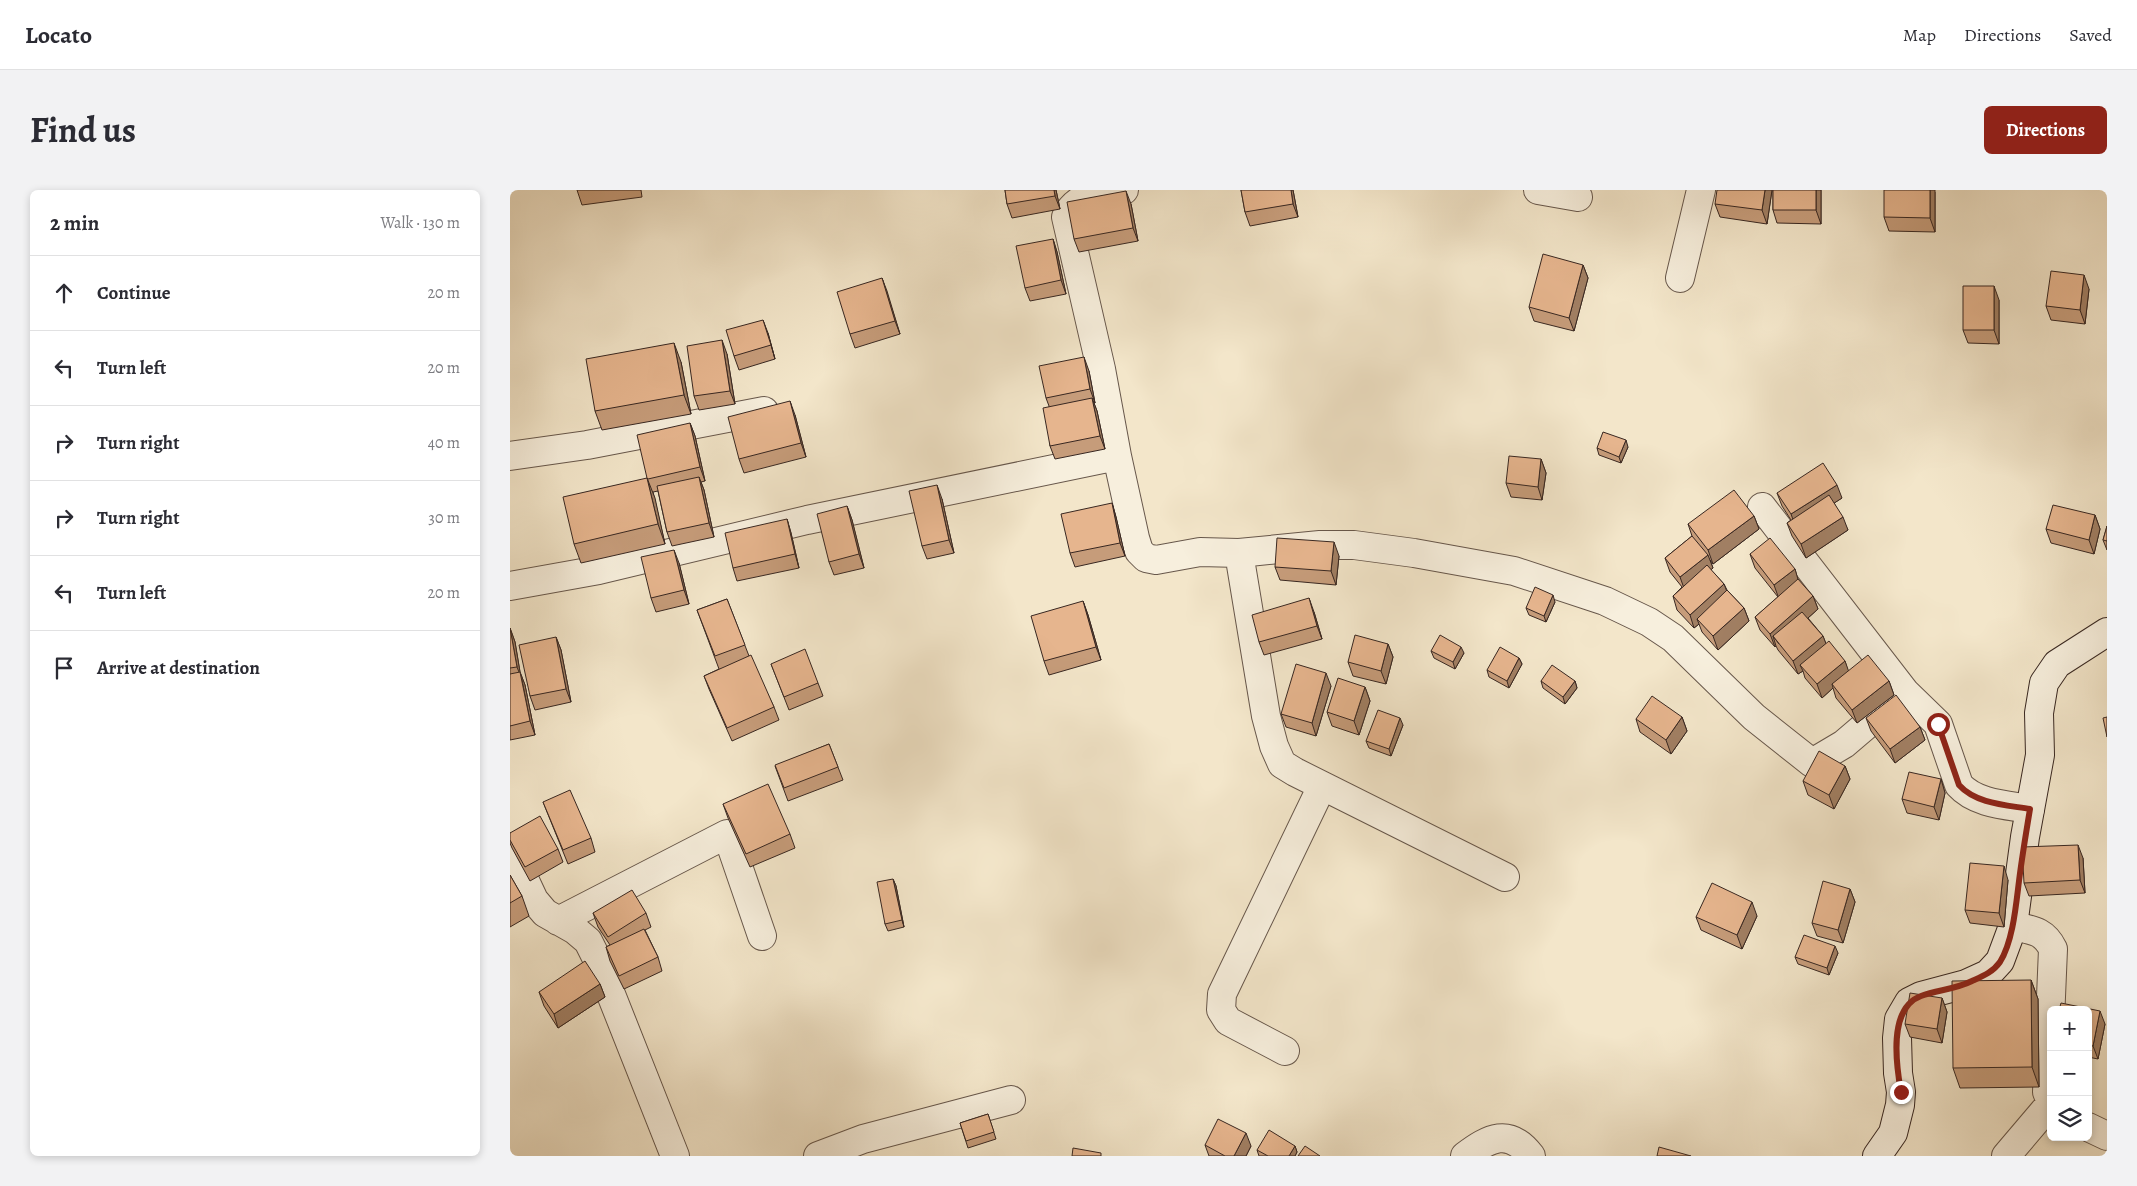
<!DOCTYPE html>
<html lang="en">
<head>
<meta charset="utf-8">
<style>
	:root { --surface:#fff; --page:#f2f2f3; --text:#2b2b33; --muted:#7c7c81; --line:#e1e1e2; --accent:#8f2418 }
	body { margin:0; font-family:Alegreya,serif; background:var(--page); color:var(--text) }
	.controls { position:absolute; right:15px; bottom:15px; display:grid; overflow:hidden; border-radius:8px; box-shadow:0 2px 8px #0003 }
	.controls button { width:45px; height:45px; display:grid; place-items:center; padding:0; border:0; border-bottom:1px solid var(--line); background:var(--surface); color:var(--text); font:25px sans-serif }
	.stop { position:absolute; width:15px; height:15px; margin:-11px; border:4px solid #8f2418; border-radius:50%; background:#fff }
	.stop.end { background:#8f2418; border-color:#fff; box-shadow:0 1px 5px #0008 }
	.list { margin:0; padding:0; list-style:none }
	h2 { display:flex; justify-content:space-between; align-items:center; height:65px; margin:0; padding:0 20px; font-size:21px }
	h2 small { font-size:16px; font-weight:400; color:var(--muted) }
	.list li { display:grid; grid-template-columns:32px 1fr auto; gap:15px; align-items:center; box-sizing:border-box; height:75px; padding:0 20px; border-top:1px solid var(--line) }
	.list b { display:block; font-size:19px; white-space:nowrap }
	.list em { font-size:16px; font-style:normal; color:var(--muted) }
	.icon { flex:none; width:28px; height:28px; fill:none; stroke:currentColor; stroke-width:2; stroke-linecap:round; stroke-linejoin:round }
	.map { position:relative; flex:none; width:1597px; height:966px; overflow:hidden; border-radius:8px }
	header { display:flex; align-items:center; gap:30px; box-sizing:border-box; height:70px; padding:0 25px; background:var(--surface); border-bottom:1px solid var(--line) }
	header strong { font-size:24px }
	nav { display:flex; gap:28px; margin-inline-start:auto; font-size:18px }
	.intro { display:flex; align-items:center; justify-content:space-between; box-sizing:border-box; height:120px; padding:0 30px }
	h1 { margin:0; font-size:35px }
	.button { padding:12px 22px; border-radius:8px; background:var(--accent); color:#fff; font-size:18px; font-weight:700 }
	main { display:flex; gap:30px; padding:0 30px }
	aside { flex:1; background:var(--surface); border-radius:8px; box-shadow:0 2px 8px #0003 }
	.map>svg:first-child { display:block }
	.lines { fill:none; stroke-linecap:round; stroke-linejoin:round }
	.street-casing { stroke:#67574b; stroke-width:30 }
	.secondary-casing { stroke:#382721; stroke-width:30 }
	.street { stroke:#f7efdd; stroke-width:28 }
	.secondary { stroke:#f7efdd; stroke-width:28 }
	.wall { fill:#c69c7a; stroke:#382721 }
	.shaded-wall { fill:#a17f63; stroke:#382721 }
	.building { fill:#e6b58e; stroke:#382721 }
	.route { stroke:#8f2418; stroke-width:6 }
</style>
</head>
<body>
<header>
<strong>Locato</strong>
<nav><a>Map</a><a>Directions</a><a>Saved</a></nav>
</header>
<div class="intro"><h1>Find us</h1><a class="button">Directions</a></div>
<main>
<aside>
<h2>2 min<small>Walk · 130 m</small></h2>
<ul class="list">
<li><svg class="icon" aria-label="ahead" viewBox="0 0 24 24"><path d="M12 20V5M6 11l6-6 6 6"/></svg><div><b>Continue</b></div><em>20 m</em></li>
<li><svg class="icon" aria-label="left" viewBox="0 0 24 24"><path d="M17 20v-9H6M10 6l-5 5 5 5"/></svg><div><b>Turn left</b></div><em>20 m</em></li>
<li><svg class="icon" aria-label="right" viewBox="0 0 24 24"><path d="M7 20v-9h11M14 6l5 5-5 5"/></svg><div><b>Turn right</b></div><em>40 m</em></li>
<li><svg class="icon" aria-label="right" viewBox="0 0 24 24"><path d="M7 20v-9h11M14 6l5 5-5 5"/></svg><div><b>Turn right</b></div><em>30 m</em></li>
<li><svg class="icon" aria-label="left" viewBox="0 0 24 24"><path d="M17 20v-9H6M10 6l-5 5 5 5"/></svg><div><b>Turn left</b></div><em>20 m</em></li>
<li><svg class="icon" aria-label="arrive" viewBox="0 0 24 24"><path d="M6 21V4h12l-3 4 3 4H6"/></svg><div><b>Arrive at destination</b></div></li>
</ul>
</aside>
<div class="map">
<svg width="1597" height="966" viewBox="0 0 1597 966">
	<rect width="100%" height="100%" fill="#f3e6ca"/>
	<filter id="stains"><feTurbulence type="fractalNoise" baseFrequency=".004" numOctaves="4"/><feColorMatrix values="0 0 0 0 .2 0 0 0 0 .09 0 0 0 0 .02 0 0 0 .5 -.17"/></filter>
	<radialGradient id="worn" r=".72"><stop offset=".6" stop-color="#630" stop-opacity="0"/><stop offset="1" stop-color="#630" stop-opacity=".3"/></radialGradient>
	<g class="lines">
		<defs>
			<path id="street" d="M614,0C592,3 566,4 556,27L591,179L607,266L625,348L629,361L636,368L646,370L690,362L729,363L810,355H844L904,363L1004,381L1095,411L1139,432L1163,448L1244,527L1302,573L1334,554L1395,502
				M1028,0L1068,7
				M1170,88L1191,0
				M0,266L77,255L254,221
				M1252,317L1395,502L1428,534L1449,595C1466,614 1497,615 1520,619
				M729,363L756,526L764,556L772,574L785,582L995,687
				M0,396L89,380L297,330L607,266
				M0,659L24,710L35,723L65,740L78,751L87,769L165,966
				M48,731L217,644L252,746
				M1503,736C1521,740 1534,740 1543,759L1537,902L1541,912
				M775,861L718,831L711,820L712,804L812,596
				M1578,937L1597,946
				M308,966L353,949L501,910
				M955,966C979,948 999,937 1021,966
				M1496,966L1541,913"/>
			<path id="secondary" d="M1367,966L1383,943L1390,915L1391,902L1388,883L1387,848L1389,829L1399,812L1411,806L1456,794L1478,784L1490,771L1503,736L1515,647L1530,565L1529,523L1534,493L1547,474L1597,442"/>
		</defs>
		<!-- street casing -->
		<use href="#street" class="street-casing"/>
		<!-- secondary casing -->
		<use href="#secondary" class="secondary-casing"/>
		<!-- street -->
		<use href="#street" class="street"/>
		<!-- secondary -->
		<use href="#secondary" class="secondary"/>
	</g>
	<!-- wall -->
	<path class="wall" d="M67,0H131L132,7L72,15Z
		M495,0H546L550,19L502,28L497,14Z
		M731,0H783L788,27L740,36L735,22Z
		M1262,0L1257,34L1210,27L1205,14Z
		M1263,0H1311V34L1267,33L1263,20Z
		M1425,2V42L1379,41L1374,27Z
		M621,14L628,51L569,62L564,49Z
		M543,49L547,62L556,104L520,111L515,98Z
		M1073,75L1078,88L1064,141L1024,131L1019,117Z
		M372,88L390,144L345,158L340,144Z
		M1579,99L1575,134L1541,130L1536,116Z
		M1489,110V154L1458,153L1453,140Z
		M258,143L265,169L229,180L224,166Z
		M217,164L225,214L189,220L184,206Z
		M171,172L181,224L92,240L85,221Z
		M579,181L585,213H584L587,221L595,259L545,269L540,256L539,216L536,208Z
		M285,225L296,267L234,283L229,269Z
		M180,233L185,246L195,291L191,292L194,300L204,347L162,356L157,342L148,301L143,302L155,354L71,373L64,354L137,288Z
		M1118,257L1111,273L1089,265L1087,258Z
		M1031,269L1036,283L1032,310L1001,307L996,293Z
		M1267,303L1332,308L1324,313L1338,340L1296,368L1282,346L1277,333L1281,330L1272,316Z
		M432,309L444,363L417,369L412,356Z
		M602,313L606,327L615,366L565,377L560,363Z
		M337,316L342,330L354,378L324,385L319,372Z
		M1585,325L1590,339L1584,364L1541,353L1536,339Z
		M1244,326L1249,339L1203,374L1200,370L1203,378L1201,380L1214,394L1217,400L1234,418L1239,431L1208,460L1192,442L1189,434L1184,438L1167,420L1163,406L1172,397L1160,382L1155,368L1182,346L1178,334Z
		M277,329L281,343L289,378L227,391L223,378Z
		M1597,336V360L1593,350Z
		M1240,364L1285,379L1288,390L1303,406L1308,419L1298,428L1313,446L1316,454L1335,471L1338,481L1379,491L1384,505L1347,533L1326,508L1323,498L1312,508L1295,488L1293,481L1288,484L1268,460L1266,456L1265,457L1250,440L1245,427L1268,407L1245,378Z
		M829,366L826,395L770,390L765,377Z
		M169,373L179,414L146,422L141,408Z
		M217,409L239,466L264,517L269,530L222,551L199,499L194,486L209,479L187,420Z
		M573,411L578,425L591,470L539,485L534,471Z
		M1045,412L1036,432L1019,425L1016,418Z
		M804,422L812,449L754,465L749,452Z
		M0,438L5,452L10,482L15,495L25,545L0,550Z
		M46,447L51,460L61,512L25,520L20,506Z
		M878,454L883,467L876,494L843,486L838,472Z
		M921,461L954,463L945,479L924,468Z
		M1009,468L1012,474L999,498L979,487L977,480Z
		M261,474L308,493L313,506L279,520Z
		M1031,491H1065L1067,498L1055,514L1033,498Z
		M821,496L806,546L776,537L771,524Z
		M855,497L860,511L849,545L822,536L817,522Z
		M1172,527L1177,541L1161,564L1130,542L1126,529Z
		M1356,528L1410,537L1415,550L1385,573L1361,541Z
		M893,535L881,566L859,558L856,551Z
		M319,554L333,590L278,611L265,576Z
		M1335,576L1340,589L1324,619L1298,605L1293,591Z
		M1431,589L1435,603L1429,630L1397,623L1392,609Z
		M33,612L81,648L85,662L58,674Z
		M213,614L280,644L285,658L240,677L218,628Z
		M0,643L48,659L53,672L20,691L2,658L0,653Z
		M1573,668L1575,703L1519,706L1514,693Z
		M0,685L12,706L19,726L0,737Z
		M383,689L386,696L394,737L378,741L375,734Z
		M1498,690L1494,737L1460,733L1455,720Z
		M1340,699L1345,712L1333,753L1307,746L1302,733Z
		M83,723H136L141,737L135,740L148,767L152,781L114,799L100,771L96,757L100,755L88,737Z
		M1247,726L1232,759L1191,740L1186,727Z
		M1328,763L1319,785L1288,774L1285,767Z
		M1521,790L1528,809L1529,897L1450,898L1443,878Z
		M90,794L95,807L48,838L34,816L29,802Z
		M1432,808L1437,822L1432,853L1400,847L1395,834Z
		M1578,820L1595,834L1588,869L1578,867Z
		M478,924L486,949L458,958L450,933Z
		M695,955L741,956L736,966H699Z
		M785,956L787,962L785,966H749L747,960Z"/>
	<!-- shaded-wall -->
	<path class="shaded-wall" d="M544,0H546L550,19L545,6Z
		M781,0H783L788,27L783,14Z
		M1255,0H1262L1257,34L1252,20Z
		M1306,0H1311V34L1306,20Z
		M1420,0H1425V42L1420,28Z
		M616,1L621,14L628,51L623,38Z
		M543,49L547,62L556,104L551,90Z
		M1073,75L1078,88L1064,141L1059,128Z
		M1574,85L1579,99L1575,134L1570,120Z
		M372,88L377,101L390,144L385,131Z
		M1484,96L1489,110V154L1484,140Z
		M253,130L258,143L265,169L261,155Z
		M212,150L217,164L225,214L220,201Z
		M164,153L171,172L181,224L174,205Z
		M574,167L579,181L585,213L580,199Z
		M582,208L587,221L595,259L590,246Z
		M280,211L285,225L296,267L291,253Z
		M180,233L185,246L195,291L190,277Z
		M1116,250L1118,257L1111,273L1109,267Z
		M1031,269L1036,283L1032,310L1028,297Z
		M189,287L194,300L204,347L199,333Z
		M137,288L145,308L155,354L148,334Z
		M427,295L432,309L444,363L439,350Z
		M1327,295L1332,308L1286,338L1281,324Z
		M602,313L606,327L615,366L610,353Z
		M337,316L342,330L354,378L349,364Z
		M1585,325L1590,339L1584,364L1579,350Z
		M1244,326L1249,339L1203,374L1198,360Z
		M1333,327L1338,340L1296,368L1291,354Z
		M277,329L281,343L289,378L285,364Z
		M824,352L829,366L826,395L821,381Z
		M164,360L169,373L179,414L174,400Z
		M1198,365L1203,378L1175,401L1170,387Z
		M1285,379L1289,393L1269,409L1264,395Z
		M1214,394L1219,407L1187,429L1189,434L1184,438L1180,425Z
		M1043,405L1045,412L1036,432L1034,426Z
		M1303,406L1308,419L1269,454L1263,446L1266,456L1265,457L1260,444Z
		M799,408L804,422L812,449L807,436Z
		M573,411L578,425L591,470L586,457Z
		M1234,418L1239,431L1208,460L1203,446Z
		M0,438L5,452L10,482L15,495L25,545L20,531L12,490L7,477Z
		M1313,446L1318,459L1290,475L1293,481L1288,484L1283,471Z
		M46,447L51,460L61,512L56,499Z
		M878,454L883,467L876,494L871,481Z
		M951,457L954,463L945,479L943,472Z
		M1009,468L1012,474L999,498L997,491Z
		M1335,471L1340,485L1322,494L1323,498L1312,508L1307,494Z
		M816,483L821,496L806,546L802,533Z
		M1065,491L1067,498L1055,514L1053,507Z
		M1379,491L1384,505L1347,533L1342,520Z
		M855,497L860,511L849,545L844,531Z
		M1172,527L1177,541L1161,564L1156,550Z
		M890,528L893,535L881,566L879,559Z
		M1410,537L1415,550L1385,573L1380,559Z
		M1335,576L1340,589L1324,619L1319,605Z
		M1431,589L1435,603L1429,630L1424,617Z
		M1568,655L1573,668L1575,703L1570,690Z
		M1494,676L1498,690L1494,737L1489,723Z
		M383,689L386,696L394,737L392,730Z
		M1340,699L1345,712L1333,753L1328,740Z
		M1242,712L1247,726L1232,759L1227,745Z
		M1325,756L1328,763L1319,785L1317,778Z
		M1521,790L1528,809L1529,897L1522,877Z
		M90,794L95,807L48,838L44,824Z
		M1432,808L1437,822L1432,853L1427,839Z
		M1590,821L1595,834L1588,869L1583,856Z
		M736,943L741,956L736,966H724Z
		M785,956L787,962L785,966H779Z"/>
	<!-- building -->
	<path class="building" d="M495,0H544L545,6L497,14Z
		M731,0H781L783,14L735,22Z
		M1207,0H1255L1252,20L1205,14Z
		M1263,0H1306V20H1263Z
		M1374,0H1420V28L1374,27Z
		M616,1L623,38L564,49L557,12Z
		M543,49L551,90L515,98L506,56Z
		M1033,64L1073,75L1059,128L1019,117Z
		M1541,81L1574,85L1570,120L1536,116Z
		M372,88L385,131L340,144L327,102Z
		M1453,96H1484V140H1453Z
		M253,130L261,155L224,166L216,140Z
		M212,150L220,201L184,206L177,156Z
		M164,153L174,205L85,221L76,169Z
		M574,167L580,199L536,208L529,176Z
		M582,208L590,246L540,256L533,218Z
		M280,211L291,253L229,269L218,227Z
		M180,233L190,277L138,289L137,288L127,245Z
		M1093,242L1116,250L1109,267L1087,258Z
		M999,266L1031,269L1028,297L996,293Z
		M1313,273L1327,295L1281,324L1267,303Z
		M189,287L199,333L157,342L147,296Z
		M137,288L148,334L64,354L53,307Z
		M427,295L439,350L412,356L399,301Z
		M1224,300L1244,326L1198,360L1178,334Z
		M1319,305L1333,327L1291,354L1277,333Z
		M602,313L610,353L560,363L551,324Z
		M1543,315L1585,325L1579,350L1536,339Z
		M337,316L349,364L319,372L307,324Z
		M277,329L285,364L223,378L215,343Z
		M1597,336V351L1593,350Z
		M1182,346L1198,365L1170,387L1155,368Z
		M767,348L824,352L821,381L765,377Z
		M1260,348L1285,379L1264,395L1240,364Z
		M164,360L174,400L141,408L131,367Z
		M1197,375L1214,394L1180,425L1163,406Z
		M1288,389L1303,406L1260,444L1245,427Z
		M1025,397L1043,405L1034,426L1016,418Z
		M1217,400L1234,418L1203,446L1187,429Z
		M799,408L807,436L749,452L742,425Z
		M217,409L235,455L205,466L187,420Z
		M573,411L586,457L534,471L521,426Z
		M1292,422L1313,446L1283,471L1263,446Z
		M0,438L7,477L0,478Z
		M845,445L878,454L871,481L838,472Z
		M930,445L951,457L943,472L921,461Z
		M46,447L56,499L20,506L9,455Z
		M1319,451L1335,471L1307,494L1290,475Z
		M990,457L1009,468L997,491L977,480Z
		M295,459L308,493L274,507L261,474Z
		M241,465L264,517L217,538L194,486Z
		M1358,465L1379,491L1342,520L1322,494Z
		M786,474L816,483L802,533L771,524Z
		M1042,475L1065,491L1053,507L1031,491Z
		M10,482L20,531L0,536V484Z
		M828,488L855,497L844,531L817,522Z
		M1386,505L1410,537L1380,559L1356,528Z
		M1142,506L1172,527L1156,550L1126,529Z
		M868,520L890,528L879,559L856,551Z
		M1597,527V547L1593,528Z
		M319,554L328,577L274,598L265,575Z
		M1309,561L1335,576L1319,605L1293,591Z
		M1399,582L1431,589L1424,617L1392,609Z
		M258,594L280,644L236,664L213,614Z
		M60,600L81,648L53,660L33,612Z
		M30,626L48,659L15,677L0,650V643Z
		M1568,655L1570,690L1514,693L1512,657Z
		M1460,673L1494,676L1489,723L1455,720Z
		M0,685L12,706L0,713Z
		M383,689L392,730L375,734L367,692Z
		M1313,691L1340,699L1328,740L1302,733Z
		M1202,693L1242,712L1227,745L1186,727Z
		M122,700L136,723L98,747L83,723Z
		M134,739L148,767L109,786L96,757Z
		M1294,745L1325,756L1317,778L1285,767Z
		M75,771L90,794L44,824L29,802Z
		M1521,790L1522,877L1443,878L1442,791Z
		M1400,803L1432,808L1427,839L1395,834Z
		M1551,813L1590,821L1583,856L1578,855V820H1549Z
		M478,924L484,942L456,951L450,933Z
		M708,929L736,943L724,966H715L695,955Z
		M759,940L785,956L779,966H758L747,960Z
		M795,956L810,966H788Z
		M1149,957L1181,966H1147Z
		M563,958L591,963V966H562Z"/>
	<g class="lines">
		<!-- route -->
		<path class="route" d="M1391,902C1386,874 1378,818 1411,806C1428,800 1446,799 1462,791C1473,786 1483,782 1490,772C1503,751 1506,715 1509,691C1512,667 1516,643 1520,619C1497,615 1466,614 1449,595L1428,534"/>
	</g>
	<rect width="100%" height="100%" filter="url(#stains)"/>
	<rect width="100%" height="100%" fill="url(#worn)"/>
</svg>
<div class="controls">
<button>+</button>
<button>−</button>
<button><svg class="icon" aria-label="layers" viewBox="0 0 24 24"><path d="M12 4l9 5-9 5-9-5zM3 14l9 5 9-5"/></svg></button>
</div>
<div class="stop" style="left:1428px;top:534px"></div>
<div class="stop end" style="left:1391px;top:902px"></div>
</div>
</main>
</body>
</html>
